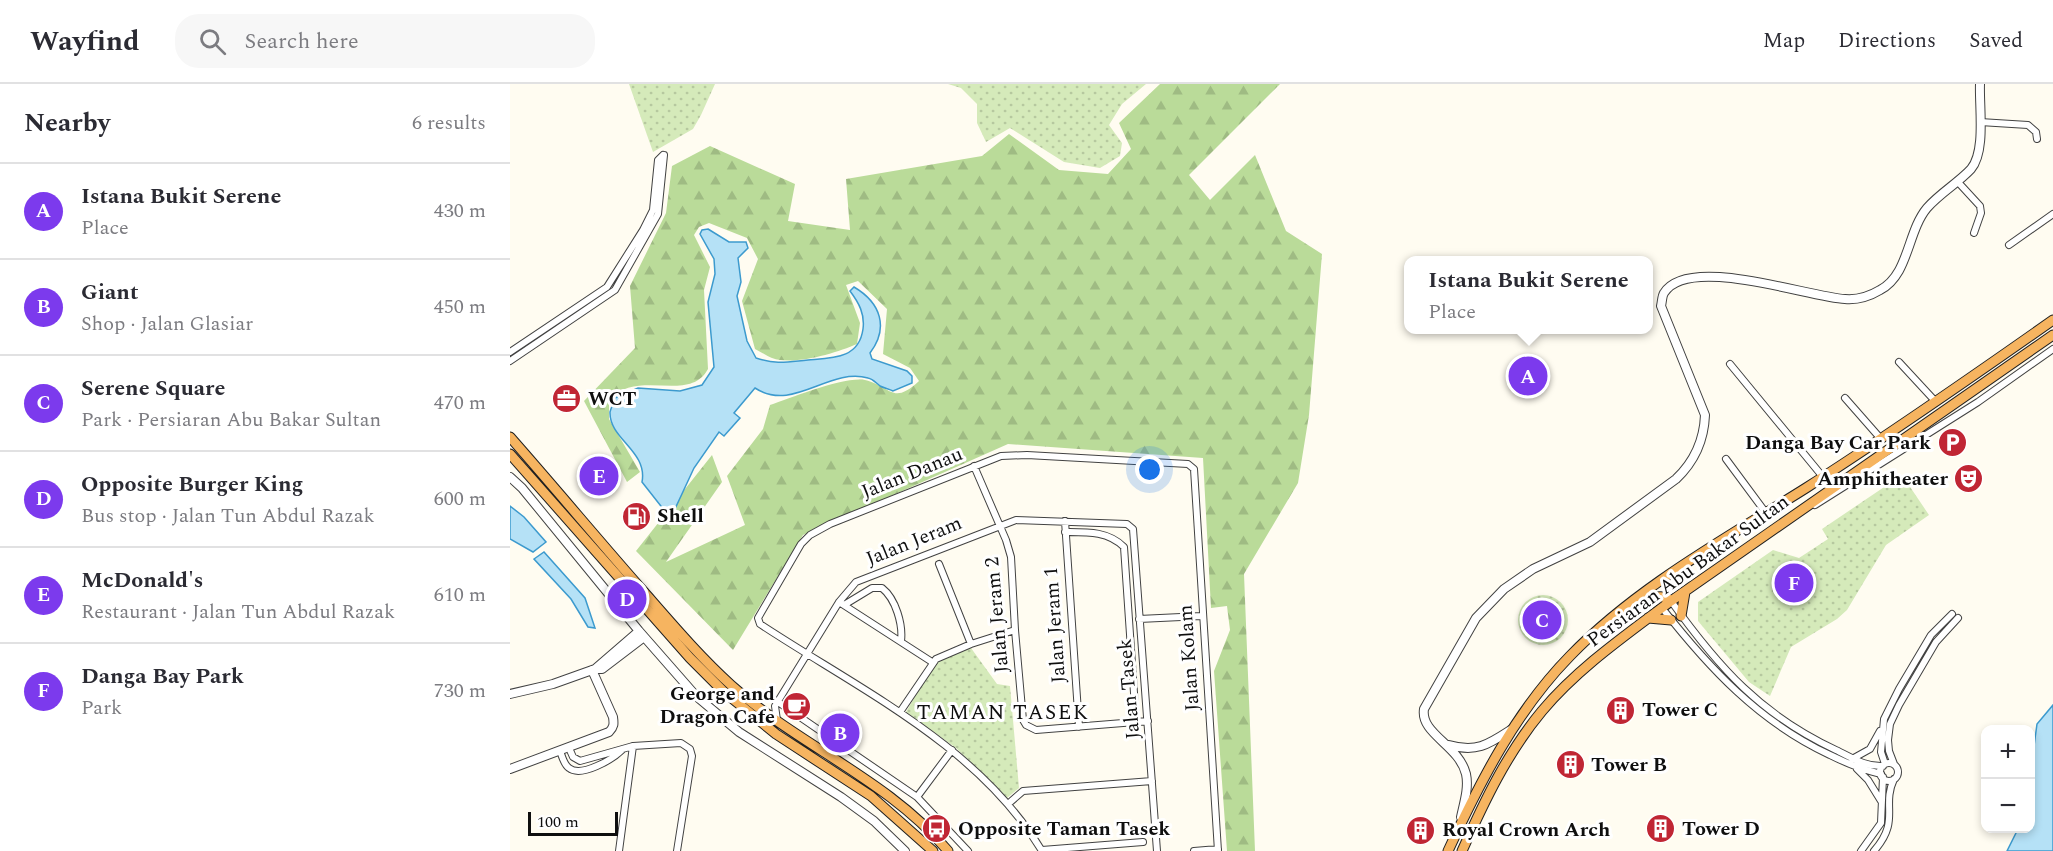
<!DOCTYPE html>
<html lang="en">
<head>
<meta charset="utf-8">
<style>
	:root { --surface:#fff; --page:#f7f7f7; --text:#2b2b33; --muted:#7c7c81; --line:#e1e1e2; --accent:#7c3aed }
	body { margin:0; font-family:Spectral,serif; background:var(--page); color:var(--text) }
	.controls { position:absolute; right:18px; bottom:18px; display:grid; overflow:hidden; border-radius:12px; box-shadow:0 3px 9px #0003 }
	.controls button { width:54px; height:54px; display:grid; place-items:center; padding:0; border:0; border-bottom:2px solid var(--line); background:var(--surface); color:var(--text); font:30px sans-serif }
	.scale { position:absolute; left:18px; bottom:15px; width:90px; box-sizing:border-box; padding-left:6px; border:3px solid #0f0f0f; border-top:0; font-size:16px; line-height:21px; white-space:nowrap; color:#0f0f0f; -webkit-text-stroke:4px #fff; paint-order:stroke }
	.you { position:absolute; left:640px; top:386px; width:21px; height:21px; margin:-15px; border:4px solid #fff; border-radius:50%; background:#1a73e8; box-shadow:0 0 0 9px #1a73e833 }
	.badge { display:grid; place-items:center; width:39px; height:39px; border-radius:50%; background:var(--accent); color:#fff; font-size:20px; font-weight:700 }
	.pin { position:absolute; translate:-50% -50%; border:3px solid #fff; box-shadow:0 2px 6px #0006 }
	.popup { position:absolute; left:894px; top:172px; width:249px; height:78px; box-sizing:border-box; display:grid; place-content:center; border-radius:12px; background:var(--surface); filter:drop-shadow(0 2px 4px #0005); font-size:20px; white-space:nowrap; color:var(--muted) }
	.popup b { font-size:22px; color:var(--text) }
	.popup::after { content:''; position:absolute; left:50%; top:100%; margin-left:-12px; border:12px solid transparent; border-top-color:var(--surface) }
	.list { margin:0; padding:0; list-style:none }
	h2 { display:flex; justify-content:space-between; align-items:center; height:78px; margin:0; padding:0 24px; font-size:26px }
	h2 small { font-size:20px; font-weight:400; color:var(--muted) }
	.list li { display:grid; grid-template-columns:39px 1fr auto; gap:18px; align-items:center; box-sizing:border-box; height:96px; padding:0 24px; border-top:2px solid var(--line) }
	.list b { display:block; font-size:22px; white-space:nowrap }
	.list p { margin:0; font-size:20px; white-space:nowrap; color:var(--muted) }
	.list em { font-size:20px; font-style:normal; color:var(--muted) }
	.icon { flex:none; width:33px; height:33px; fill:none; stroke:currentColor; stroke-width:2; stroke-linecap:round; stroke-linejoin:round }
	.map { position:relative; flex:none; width:1543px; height:767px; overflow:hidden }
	header { display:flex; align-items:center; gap:36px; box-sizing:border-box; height:84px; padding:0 30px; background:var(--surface); border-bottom:2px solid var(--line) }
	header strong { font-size:28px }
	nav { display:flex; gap:33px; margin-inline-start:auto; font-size:21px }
	.search { width:420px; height:54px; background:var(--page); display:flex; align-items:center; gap:15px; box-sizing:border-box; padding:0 21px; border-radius:24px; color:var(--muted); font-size:22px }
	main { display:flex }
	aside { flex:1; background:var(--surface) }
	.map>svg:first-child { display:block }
	.green { fill:url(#green-dots) }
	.forest { fill:url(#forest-firs) }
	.water { fill:#b5e1f6; stroke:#3c9ace; stroke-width:1.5 }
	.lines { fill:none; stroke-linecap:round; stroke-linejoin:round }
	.minor-casing { stroke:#424242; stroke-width:8 }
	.tertiary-casing { stroke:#424242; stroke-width:10 }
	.trunk-casing { stroke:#202020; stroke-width:11 }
	.minor { stroke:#fff; stroke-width:6 }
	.tertiary { stroke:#fff; stroke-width:8 }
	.trunk { stroke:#f6b460; stroke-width:9 }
	.labels { text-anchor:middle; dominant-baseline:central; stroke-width:6; stroke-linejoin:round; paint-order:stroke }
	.poi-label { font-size:20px; font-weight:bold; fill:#0f0f0f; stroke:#fff; text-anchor:start }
	.street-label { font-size:20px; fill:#0f0f0f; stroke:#fff }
	.neighbourhood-label { font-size:21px; letter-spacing:1.5px; fill:#0f0f0f; stroke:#fff }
</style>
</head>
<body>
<header>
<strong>Wayfind</strong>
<div class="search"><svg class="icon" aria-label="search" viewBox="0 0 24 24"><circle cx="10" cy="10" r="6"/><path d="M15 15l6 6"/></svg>Search here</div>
<nav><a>Map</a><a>Directions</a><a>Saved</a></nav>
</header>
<main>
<aside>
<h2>Nearby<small>6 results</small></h2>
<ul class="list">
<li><span class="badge">A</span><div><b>Istana Bukit Serene</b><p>Place</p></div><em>430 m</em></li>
<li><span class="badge">B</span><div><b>Giant</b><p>Shop · Jalan Glasiar</p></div><em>450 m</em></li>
<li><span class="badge">C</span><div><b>Serene Square</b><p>Park · Persiaran Abu Bakar Sultan</p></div><em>470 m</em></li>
<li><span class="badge">D</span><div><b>Opposite Burger King</b><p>Bus stop · Jalan Tun Abdul Razak</p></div><em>600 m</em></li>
<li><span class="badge">E</span><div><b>McDonald's</b><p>Restaurant · Jalan Tun Abdul Razak</p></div><em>610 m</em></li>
<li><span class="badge">F</span><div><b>Danga Bay Park</b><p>Park</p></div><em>730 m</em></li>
</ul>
</aside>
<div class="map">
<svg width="1543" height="767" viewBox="0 0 1543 767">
	<defs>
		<pattern id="green-dots" width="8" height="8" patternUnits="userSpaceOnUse" patternTransform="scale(1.5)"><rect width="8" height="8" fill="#d5eaba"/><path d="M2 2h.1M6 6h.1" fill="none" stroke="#b6c89f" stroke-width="1.8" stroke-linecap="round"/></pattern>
		<pattern id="forest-firs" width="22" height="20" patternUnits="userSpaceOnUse" patternTransform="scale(1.5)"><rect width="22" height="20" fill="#badb99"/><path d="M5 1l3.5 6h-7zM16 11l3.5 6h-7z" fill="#9fbb83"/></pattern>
	</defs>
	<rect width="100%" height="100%" fill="#fffcf1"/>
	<!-- green -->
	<path class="green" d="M119,0H205L191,31L183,45L143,68Z
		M438,0H636L612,20L599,41L612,59L610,72L590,84L554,78L500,44L476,58L467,39V20L451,4Z
		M1392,391L1419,431L1376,461L1337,526L1327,535L1281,563L1260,612L1239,598L1188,537V518L1263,466L1289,474L1318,455L1312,445Z
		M1008 536a25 25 0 1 1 50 0a25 25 0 1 1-50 0Z
		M461,564L487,600L500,602L509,704L497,714L446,664L396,628L425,578Z"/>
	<!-- forest -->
	<path class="forest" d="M650,0H770L679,91L700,116L745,71L776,147L812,170L799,331L788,399L734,490L745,767H717L704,587L720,546L717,522L701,524L693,374L498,360L293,451L223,566L126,467L202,371L212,398L156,478L235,441L217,392L253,345L260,321C281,314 335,292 355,296C381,302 382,322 409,297L400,284L373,270L377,225L348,197L336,201L350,239L347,260C326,269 284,282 262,274C257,272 251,268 245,265L232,217L248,175L237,154L199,139L189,143L184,151L200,183L194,206L198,285C179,320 128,284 99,316V335L130,388L117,398L74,317L125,264L120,202L156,129L162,82L200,62L285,100L278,137L340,146L336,95L472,72L499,50L549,86L598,90L621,65L609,39Z"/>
	<!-- water -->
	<path class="water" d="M198,145L219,158H236L238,164L228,174L231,198L227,212L237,257L246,274C267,281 277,278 298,276C322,274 349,275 353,245C355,230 349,219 340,207L344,203C371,219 379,244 360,269L362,275L397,287L402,292V299L383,307C379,305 374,304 370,302C366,299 363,295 358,294C319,283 283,329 245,304L224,329L230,334L214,352L209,348L184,384L164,427L154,426L132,398C138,367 99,355 100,328C101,324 104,318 105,314L128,304L170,307L192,301L204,283L198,218L205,190L204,175L190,150L192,146Z
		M0,422L14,433L36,458L23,468L0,455Z
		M34,468L75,514L85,544L78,543L61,515L24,475Z
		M1543,621V767H1497L1508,745L1520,744L1521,684L1527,640Z"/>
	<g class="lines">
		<defs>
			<path id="minor" d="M1470,38L1518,41L1526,48L1527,55
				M1447,97L1470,122L1471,129L1464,149
				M1499,161L1543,130
				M0,268L97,203L133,146L143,126L148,76L153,71
				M0,277L105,206L148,130L154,71
				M1389,278L1426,318
				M1220,280L1313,393
				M1335,314L1371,355
				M1216,375L1256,429
				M464,382L496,456L501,473L505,546L513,636L516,641L526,646L638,637
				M1305,421L1468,318L1543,265
				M555,437L569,643
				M555,448C577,448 598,447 614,463L626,638
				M429,480L461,560
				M1161,517C1209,584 1251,631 1326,666C1341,673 1355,683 1373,682
				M329,518L422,578
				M334,521L362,504H372C386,515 393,541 391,557
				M1152,524C1199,584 1249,638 1320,671C1336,679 1353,686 1371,690
				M629,535L692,532
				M268,618L407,713L458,767
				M390,628L426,575L461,560L505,546
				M267,636L265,622L329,518L346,498L506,436L617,440L623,445L647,767
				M59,664L63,673L70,677L123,662L171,659L180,665L182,672L167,767
				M50,667C52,672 54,681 59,684C71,694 103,675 112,666
				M1342,675L1360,665L1370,647
				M1370 688a9 9 0 1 1 18 0a9 9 0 1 1-18 0Z
				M1375,680L1371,668L1374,635L1389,605L1421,551L1442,530
				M1384,680L1379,667L1378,656L1380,640L1389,621L1426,558L1448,534
				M1347,685L1358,696L1371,717
				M407,713L442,666
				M498,720L513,707L642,697
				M532,766L633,758
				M109,767L123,662
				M532,767C468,661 350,606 250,540L248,534L291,460L300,451L320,440L491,372L517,371L678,380L684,385L708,767
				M684,767L708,765
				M1351,767L1371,739L1373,693
				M1364,767C1391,736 1371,723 1384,695"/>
			<path id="tertiary" d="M0,393L12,404L129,547L186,612L229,648L331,713L364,737L395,767
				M85,585L129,547
				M0,610L43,600L85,585H92L134,553
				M939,661C967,669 979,660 1002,645
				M0,685L99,648C104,643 104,640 103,633L82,586
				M951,733C954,719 959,704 956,690C949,661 910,650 914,625L966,534L994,505L1023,485L1080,458L1166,395C1185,377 1194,357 1195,331L1151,222C1152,218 1152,212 1154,209C1178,170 1298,213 1335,215C1347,216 1360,212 1370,206C1399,191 1397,148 1417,124C1430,109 1448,99 1461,85C1476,67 1469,23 1470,0"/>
			<path id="trunk" d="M0,353C45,404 89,457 134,508C162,540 190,573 221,601C289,662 379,696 438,767
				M0,370L180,574L213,607L266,650L361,712L423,767
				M1171,532L1175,508
				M1111,534C1124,524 1147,504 1161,517
				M1138,534L1161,536
				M938,767C970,698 1006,627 1060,572C1127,503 1215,455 1296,404C1380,350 1462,293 1543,236
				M952,767C974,718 997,669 1032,627C1068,584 1116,551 1161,517L1543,251"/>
		</defs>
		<!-- minor casing -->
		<use href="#minor" class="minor-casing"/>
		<!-- tertiary casing -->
		<use href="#tertiary" class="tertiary-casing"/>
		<!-- trunk casing -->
		<use href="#trunk" class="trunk-casing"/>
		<!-- minor -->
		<use href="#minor" class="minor"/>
		<!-- tertiary -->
		<use href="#tertiary" class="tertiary"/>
		<!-- trunk -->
		<use href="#trunk" class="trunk"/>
	</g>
	<!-- icons -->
	<defs>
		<symbol id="office-disc" viewBox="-11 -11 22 22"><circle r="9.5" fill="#c02634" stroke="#fff"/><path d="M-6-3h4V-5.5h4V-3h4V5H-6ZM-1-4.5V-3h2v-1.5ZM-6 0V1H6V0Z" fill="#fff"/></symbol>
		<symbol id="parking-disc" viewBox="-11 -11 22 22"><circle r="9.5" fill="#c02634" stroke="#fff"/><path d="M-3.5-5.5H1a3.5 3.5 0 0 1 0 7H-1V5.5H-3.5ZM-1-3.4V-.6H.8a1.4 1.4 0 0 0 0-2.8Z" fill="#fff"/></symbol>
		<symbol id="theatre-disc" viewBox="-11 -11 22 22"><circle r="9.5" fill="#c02634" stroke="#fff"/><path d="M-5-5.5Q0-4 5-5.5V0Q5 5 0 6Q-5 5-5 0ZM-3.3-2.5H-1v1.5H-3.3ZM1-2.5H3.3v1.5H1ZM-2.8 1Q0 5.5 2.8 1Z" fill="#fff"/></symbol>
		<symbol id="fuel-disc" viewBox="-11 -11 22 22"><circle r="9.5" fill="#c02634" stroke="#fff"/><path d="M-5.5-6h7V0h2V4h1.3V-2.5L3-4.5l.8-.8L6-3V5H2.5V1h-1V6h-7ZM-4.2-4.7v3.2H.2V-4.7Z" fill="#fff"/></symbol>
		<symbol id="cafe-disc" viewBox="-11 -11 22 22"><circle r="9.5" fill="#c02634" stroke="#fff"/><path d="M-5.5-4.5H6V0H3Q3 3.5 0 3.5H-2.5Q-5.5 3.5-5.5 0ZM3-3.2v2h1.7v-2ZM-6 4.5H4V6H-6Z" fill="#fff"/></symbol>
		<symbol id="building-disc" viewBox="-11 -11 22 22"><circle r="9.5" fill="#c02634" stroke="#fff"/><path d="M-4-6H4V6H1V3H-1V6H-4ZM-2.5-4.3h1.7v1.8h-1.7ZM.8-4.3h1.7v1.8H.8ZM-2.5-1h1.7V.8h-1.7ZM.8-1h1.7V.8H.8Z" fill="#fff"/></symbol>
		<symbol id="bus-disc" viewBox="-11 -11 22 22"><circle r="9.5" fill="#c02634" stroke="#fff"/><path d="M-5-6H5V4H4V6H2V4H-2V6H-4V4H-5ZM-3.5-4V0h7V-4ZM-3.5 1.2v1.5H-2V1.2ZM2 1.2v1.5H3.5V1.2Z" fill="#fff"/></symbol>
	</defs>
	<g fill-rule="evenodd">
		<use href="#office-disc" x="40" y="298" width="33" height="33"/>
		<use href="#parking-disc" x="1426" y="342" width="33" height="33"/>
		<use href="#theatre-disc" x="1442" y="378" width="33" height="33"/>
		<use href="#fuel-disc" x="110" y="416" width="33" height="33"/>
		<use href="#cafe-disc" x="270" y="606" width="33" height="33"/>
		<use href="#building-disc" x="1094" y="610" width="33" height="33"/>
		<use href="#building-disc" x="1044" y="664" width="33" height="33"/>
		<use href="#bus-disc" x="410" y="728" width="33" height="33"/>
		<use href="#building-disc" x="1134" y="728" width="33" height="33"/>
		<use href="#building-disc" x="894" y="730" width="33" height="33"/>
	</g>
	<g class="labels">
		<!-- poi labels -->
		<g class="poi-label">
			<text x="78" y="315">WCT</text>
			<text x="1421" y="359" text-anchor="end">Danga Bay Car Park</text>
			<text x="1438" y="395" text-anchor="end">Amphitheater</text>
			<text x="147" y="432">Shell</text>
			<text x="265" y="610" text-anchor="end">George and<tspan x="265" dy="23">Dragon Cafe</tspan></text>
			<text x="1132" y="626">Tower C</text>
			<text x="1081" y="681">Tower B</text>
			<text x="448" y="745">Opposite Taman Tasek</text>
			<text x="1172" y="745">Tower D</text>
			<text x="932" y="746">Royal Crown Arch</text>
		</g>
		<!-- street labels -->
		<g class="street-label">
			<text transform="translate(402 389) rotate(-22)">Jalan Danau</text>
			<text transform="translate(404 457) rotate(-22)">Jalan Jeram</text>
			<text transform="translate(1178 487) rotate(-36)">Persiaran Abu Bakar Sultan</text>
			<text transform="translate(487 531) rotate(-95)">Jalan Jeram 2</text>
			<text transform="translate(545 541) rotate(-94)">Jalan Jeram 1</text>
			<text transform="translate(679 574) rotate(-94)">Jalan Kolam</text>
			<text transform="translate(619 605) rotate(-95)">Jalan Tasek</text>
		</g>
		<!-- neighbourhood labels -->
		<g class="neighbourhood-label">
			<text x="493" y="629">TAMAN TASEK</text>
		</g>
	</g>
</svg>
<div class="controls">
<button>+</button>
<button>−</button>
</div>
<div class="scale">100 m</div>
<div class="you"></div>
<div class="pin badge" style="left:1018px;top:292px">A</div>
<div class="popup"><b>Istana Bukit Serene</b>Place</div>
<div class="pin badge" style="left:330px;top:649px">B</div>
<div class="pin badge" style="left:1032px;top:536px">C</div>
<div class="pin badge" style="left:117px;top:515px">D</div>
<div class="pin badge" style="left:89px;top:392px">E</div>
<div class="pin badge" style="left:1284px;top:499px">F</div>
</div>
</main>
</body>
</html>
